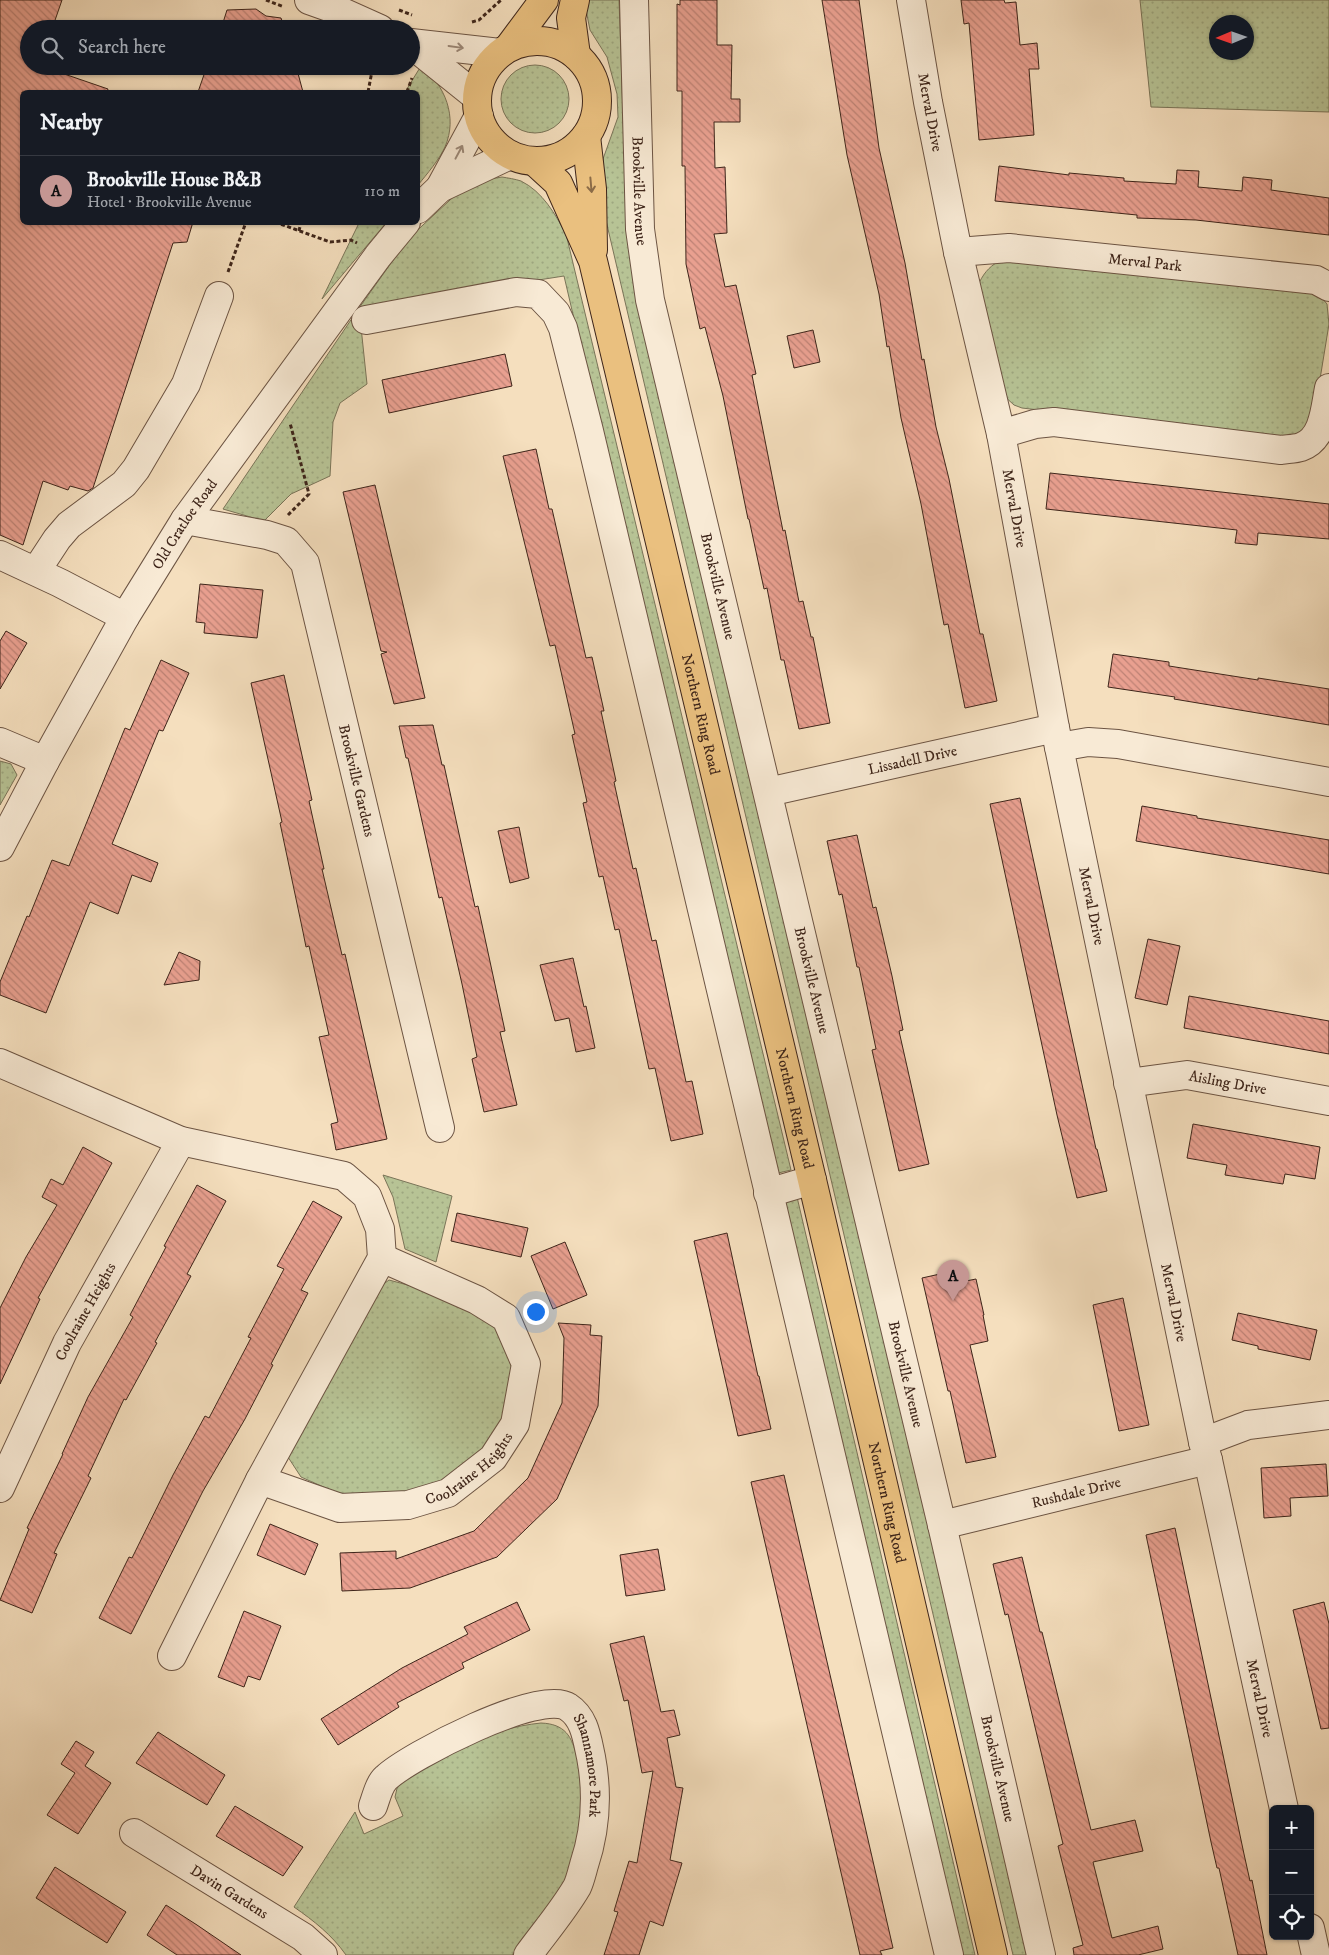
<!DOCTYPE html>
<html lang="en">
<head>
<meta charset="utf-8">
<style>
	:root { --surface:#171b24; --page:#242831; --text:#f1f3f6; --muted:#9ea1a6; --line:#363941; --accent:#c59692 }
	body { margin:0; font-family:"IM FELL DW Pica",serif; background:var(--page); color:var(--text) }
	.controls { position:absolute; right:15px; bottom:15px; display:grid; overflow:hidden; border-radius:8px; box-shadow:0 1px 4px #0004 }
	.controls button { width:45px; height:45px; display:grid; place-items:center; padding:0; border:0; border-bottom:1px solid var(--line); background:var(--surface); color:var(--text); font:25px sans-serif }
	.compass { position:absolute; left:1209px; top:15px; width:45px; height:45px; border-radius:50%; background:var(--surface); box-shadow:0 1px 4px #0004; rotate:268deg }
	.you { position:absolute; left:535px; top:1311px; width:18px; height:18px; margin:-12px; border:4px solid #fff; border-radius:50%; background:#1a73e8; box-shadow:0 0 0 8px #1a73e833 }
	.badge { display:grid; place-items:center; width:32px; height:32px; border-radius:50%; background:var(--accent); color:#111; font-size:16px; font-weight:700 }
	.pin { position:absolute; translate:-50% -41px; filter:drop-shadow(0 1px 2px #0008) }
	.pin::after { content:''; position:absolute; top:26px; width:18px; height:15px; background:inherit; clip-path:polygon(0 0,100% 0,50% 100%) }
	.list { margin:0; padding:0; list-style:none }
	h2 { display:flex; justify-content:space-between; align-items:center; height:65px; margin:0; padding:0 20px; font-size:21px }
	h2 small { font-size:16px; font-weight:400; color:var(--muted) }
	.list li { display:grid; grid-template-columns:32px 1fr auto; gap:15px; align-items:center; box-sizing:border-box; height:70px; padding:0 20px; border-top:1px solid var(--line) }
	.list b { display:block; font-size:19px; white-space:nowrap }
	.list p { margin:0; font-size:16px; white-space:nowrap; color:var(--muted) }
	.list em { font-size:16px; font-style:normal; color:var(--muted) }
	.icon { flex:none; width:28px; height:28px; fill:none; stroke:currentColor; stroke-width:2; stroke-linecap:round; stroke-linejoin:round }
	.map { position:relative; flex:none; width:1329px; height:1955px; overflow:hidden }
	.search { position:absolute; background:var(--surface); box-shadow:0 1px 4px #0004; left:20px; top:20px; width:400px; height:55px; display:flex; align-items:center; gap:12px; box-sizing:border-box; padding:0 18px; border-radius:28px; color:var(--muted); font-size:19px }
	.panel { position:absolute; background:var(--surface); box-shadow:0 1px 4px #0004; left:20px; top:90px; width:400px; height:135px; border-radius:8px }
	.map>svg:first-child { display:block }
	.grass { fill:url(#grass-dots); stroke:#7a7458; fill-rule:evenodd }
	.building { fill:url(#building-back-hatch); stroke:#3e251a }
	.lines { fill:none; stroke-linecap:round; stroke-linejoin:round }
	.minor-casing { stroke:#6c5443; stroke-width:30 }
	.major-casing { stroke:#3e251a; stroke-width:30 }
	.path { stroke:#3e251a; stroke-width:3; stroke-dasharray:4 2.5; stroke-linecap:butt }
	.minor { stroke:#f8ead5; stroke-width:28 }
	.major { stroke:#eac07f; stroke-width:28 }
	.oneway { stroke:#9b8878 }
	.oneway2 { stroke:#8b6b47 }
	.labels { text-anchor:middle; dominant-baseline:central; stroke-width:4; stroke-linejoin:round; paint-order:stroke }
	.street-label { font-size:15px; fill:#3e251a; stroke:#f8ead5 }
</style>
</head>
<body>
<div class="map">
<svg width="1329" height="1955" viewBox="0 0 1329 1955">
	<defs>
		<pattern id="grass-dots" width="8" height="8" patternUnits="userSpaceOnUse" patternTransform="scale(1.25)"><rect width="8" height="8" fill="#b7c395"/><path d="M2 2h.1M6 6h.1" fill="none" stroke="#9ea780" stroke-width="1.8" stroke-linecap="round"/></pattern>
		<pattern id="building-back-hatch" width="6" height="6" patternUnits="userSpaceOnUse" patternTransform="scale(1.25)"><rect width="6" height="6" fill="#e9a090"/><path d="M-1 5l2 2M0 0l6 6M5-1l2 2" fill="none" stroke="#be8275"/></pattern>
	</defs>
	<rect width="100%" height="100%" fill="#f5dfbe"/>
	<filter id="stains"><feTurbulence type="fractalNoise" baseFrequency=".004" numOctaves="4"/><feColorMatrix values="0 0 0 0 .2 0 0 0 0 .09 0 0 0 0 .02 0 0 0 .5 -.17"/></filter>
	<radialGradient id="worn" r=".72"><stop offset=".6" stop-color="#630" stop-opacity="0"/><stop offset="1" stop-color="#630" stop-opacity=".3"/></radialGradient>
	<!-- grass -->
	<path class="grass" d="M584,0H619L627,230L1029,1955H1013L604,212L603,159L618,117L617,94L607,57L590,30Z
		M1140,0H1329V112L1151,107ZM1216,22H1246V52H1216Z
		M501 99a34 34 0 1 1 68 0a34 34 0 1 1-68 0Z
		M421,66C445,85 458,117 445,147C439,160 427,174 418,185V92H405Z
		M502,177C508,178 515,179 521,181C543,192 555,214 566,234L791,1170L774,1174L564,276L359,308L367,384L340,403L333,422L330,476L291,494L264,521L223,509L359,308L409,238L463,188L477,181Z
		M359,223H386L322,299Z
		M1003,259L1307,291L1321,297L1327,304L1329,324L1314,416L1306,430L1284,439L1022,408L1014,405L1002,394L979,283C985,271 991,265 1003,259Z
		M0,761L11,764L17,775L0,805Z
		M383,1175L452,1196L436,1262L405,1249L393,1197Z
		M797,1197L975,1955H949L781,1204Z
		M389,1280L471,1302L499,1323L514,1376L503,1429L477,1458L439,1484L384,1499L337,1493L301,1477L286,1454L378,1288Z
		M541,1723C565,1724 572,1736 577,1758C587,1805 583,1848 560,1891C547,1915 529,1935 512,1955H346C332,1935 314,1921 294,1907L355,1812L364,1834L403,1816L395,1797L398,1784C440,1755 489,1728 541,1723Z"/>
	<!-- building -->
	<path class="building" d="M0,0H62L52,29H29V66H41L108,89L107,92H22V222H193L187,242L173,243L93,488L88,491L70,486L68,490L43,481L23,545L0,535Z
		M680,0H717V45H732L731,99H740V122H714L715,168L725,167L727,233L714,234L725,287L736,285L756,374L752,375L783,531L785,530L799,602L803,601L811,637H813L830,723L799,729L784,660H781L767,588L764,589L749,519H748L723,396L705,327L700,329L686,264L685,166H682V91H677V4L680,5Z
		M822,0H859L879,148L905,263L922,360L924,359L936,427L949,479L980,634H983L997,701L965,708L948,624L944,625L921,504L901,418L889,346L887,347L879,294L847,155Z
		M961,0H1004L1005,3L1016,2L1020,45L1037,43L1039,69H1029L1034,135L979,140L969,23L964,24Z
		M256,9L266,16L281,18L285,29H221L227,10Z
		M207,66H296L303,92H198Z
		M999,166L1069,175V173L1124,178V181L1176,184L1177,170L1199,171L1198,187L1242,191L1243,177L1272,180L1271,190L1329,198V235L1196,220L1137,218V215L995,201Z
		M813,330L820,362L794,368L787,336Z
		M505,354L512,386L389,413L382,380Z
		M536,449L549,509H552L586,658L592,657L604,711H601L616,781L614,782L633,869L636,868L652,941L656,940L686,1082L692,1081L703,1134L671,1141L655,1068L649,1069L619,929L615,930L603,876L599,877L583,803L587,802L572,735L575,734L555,645L550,646L503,456Z
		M1050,473L1329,504V539L1258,533L1257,545L1235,543L1237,530L1046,509Z
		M375,485L425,698L394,704L381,654L387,652L381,651L343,492Z
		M200,584L263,590L257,638L204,633L205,623L196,622Z
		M6,631L27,643L0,689V641Z
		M1113,654L1169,662V666L1258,680V678L1329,689V725L1174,699L1175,697L1108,687Z
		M161,660L189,673L163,731L159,730L112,844L158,863L151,882L132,875L118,914L90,902L46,1013L0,995V982L27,916L29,917L52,860L69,866L125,728L130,730Z
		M284,675L312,800L309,801L324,869H322L342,955L345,954L387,1139L336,1150L331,1124L338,1122L319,1037L329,1035L309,946L306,947L303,932L280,823L282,822L251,683Z
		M433,725L442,765H444L475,907L478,906L505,1031L500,1032L517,1105L484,1112L472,1059L477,1057L462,984L442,897L439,898L408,758H406L399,726Z
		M1020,798L1096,1149H1097L1107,1191L1077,1198L1057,1115L990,804Z
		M1142,806L1197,816V818L1329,840V874L1136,841Z
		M519,827L529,878L510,883L498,831Z
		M857,835L873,908L876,907L892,976L903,1030L899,1031L929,1164L899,1171L872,1050L876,1049L859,967H857L842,894L839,895L827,841Z
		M1148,939L1180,946L1167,1005L1135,998Z
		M179,952L200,961L199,980L164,985Z
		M573,958L584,1007L586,1006L595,1048L576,1052L569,1018L555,1021L540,965Z
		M1189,996L1329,1021V1054L1184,1028Z
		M1193,1124L1320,1147L1315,1179L1285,1174L1283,1184L1225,1175L1227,1165L1187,1158Z
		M83,1147L112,1163L38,1298L40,1299L0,1384V1308L26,1257L57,1205L42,1197L51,1179L63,1185Z
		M197,1185L226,1201L187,1274L191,1276L155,1342L157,1343L126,1400L124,1399L88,1476L91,1478L54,1553L57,1554L32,1613L0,1600L29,1529L27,1528L63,1454H62L88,1397L133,1317L130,1315L166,1247L164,1246Z
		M313,1201L342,1217L301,1290L308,1293L271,1364L273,1365L245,1419L203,1491L131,1634L99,1618L129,1557L132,1558L173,1475L205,1416L209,1418L251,1338L248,1337L284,1269L277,1266Z
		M457,1213L528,1228L521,1257L451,1241Z
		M727,1233L758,1376H759L771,1429L738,1436L694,1241Z
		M565,1242L587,1295L553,1309L531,1256Z
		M958,1270L961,1282L976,1279L984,1315H983L988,1341L970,1345L996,1457L966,1463L950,1391H948L922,1278Z
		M1123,1298L1149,1425L1119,1431L1093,1305Z
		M1238,1313L1317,1330L1310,1360L1258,1349V1346L1232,1340Z
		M558,1323L591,1325L590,1335L602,1336L598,1406L557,1499L497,1557L410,1588L342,1591L340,1553L396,1551V1559L474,1531L528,1478L562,1403L564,1338Z
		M1326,1464L1328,1496L1290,1498L1291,1516L1264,1518L1261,1468Z
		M784,1475L893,1948L880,1951L882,1955H860L751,1482Z
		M270,1524L318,1544L305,1575L257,1555Z
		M1175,1528L1244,1854L1250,1881L1252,1880L1267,1955H1238L1219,1868H1217L1211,1842L1146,1535Z
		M658,1549L665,1590L626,1596L620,1555Z
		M1022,1557L1040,1632H1042L1091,1830L1135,1820L1143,1851L1093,1862L1112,1938L1158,1926L1163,1949L1138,1955H1074L1073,1948L1083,1945L1058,1846L1063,1844L1008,1614L1005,1615L993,1564Z
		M517,1602L530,1630L462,1663L464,1668L397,1703L399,1707L338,1745L321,1719L402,1668L468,1634L464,1627Z
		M1324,1602L1329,1624V1728L1321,1729L1293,1610Z
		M244,1611L281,1626L260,1680L248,1676L244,1687L218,1677Z
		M644,1636L661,1712L674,1710L680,1735L667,1738L676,1787L683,1788L670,1860L682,1863L663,1926L650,1921L639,1955H604L618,1912L614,1911L629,1861L637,1863L653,1771L642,1773L628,1700L624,1701L610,1644Z
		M158,1732L225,1775L207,1805L136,1763Z
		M76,1741L94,1752L85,1766L111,1783L78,1834L47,1815L75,1773L61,1764Z
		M235,1806L303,1847L283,1876L216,1836Z
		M55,1867L126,1912L107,1943L36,1898Z
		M166,1905L197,1925L241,1955H177L147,1935Z"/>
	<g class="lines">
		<defs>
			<g id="minor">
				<path d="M309,0L340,11L380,29"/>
				<path id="s1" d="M634,0L640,229L650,300L942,1525L1041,1955"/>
				<path id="s2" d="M911,0L928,102L958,252L1001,434L1055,728L1203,1442L1208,1460L1284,1809"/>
				<path d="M411,43L500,53"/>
				<path d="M411,44L477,97"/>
				<path d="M440,188L479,116"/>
				<path d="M418,209L440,188L510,155"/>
				<path id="s3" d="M958,252L1009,248L1316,280L1329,287"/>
				<path d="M366,320L516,292L538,294L556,313L563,328L589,431L949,1955"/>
				<path d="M1001,434L1035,424L1054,422L1281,450C1287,449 1295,449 1301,447C1324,439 1325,408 1329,388"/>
				<path id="s4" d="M185,520L267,535L286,541L305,563L440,1128"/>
				<path d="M0,555L60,583L125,617"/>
				<path d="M36,571L57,539L69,525L124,484L136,469L186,384L219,296"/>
				<path d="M0,742L45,761"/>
				<path d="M1059,747L1088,742L1118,744L1329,782"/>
				<path id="s5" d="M768,792L1055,728"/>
				<path id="s6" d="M0,847L45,761L125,617L185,520L378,256L406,222"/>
				<path d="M0,1063L181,1141L344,1176L367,1196L380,1229L382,1258L260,1480L172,1656"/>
				<path id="s7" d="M1128,1083L1187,1075L1329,1101"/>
				<path d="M768,1193L812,1180"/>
				<path d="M1203,1442L1248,1425L1329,1415"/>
				<path id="s8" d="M260,1480L340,1508L408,1505L448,1493L493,1458L515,1424L526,1364L506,1318L477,1300L382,1258"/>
				<path id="s9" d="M0,1488L67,1343L181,1141"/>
				<path id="s10" d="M942,1525L1208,1460"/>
				<path id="s11" d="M373,1806C376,1798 379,1784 386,1778C409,1756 541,1688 568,1707C585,1718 587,1739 591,1757C598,1794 596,1829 584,1865C582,1872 580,1881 577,1887C563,1911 544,1933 528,1955"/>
				<path id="s12" d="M134,1833L303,1937L323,1955"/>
				<path d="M1310,1928L1316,1955"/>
			</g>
			<g id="major">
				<path d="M575,0L571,18L576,55"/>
				<circle cx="537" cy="101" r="60"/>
				<path d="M509,47L544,0"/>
				<path d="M586,136L592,189L593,250"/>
				<path id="s13" d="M534,161L558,183L593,261L812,1180L993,1955"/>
			</g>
		</defs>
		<!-- minor casing -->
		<use href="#minor" class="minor-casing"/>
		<!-- major casing -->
		<use href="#major" class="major-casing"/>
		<!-- path -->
		<path class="path" d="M266,0L284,7
			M399,10L412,15
			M472,22L479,20L501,0
			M368,92L373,66
			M407,92L412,78
			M275,222L330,242L351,240L357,243
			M299,231L301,222
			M228,272L246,222
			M288,515L309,494L290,423"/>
		<!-- minor -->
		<use href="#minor" class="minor"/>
		<!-- major -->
		<use href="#major" class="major"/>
	</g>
	<!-- one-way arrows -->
	<defs><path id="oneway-shaft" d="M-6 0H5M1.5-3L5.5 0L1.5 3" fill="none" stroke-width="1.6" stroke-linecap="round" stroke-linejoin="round" transform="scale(1.25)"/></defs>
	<g class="oneway">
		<use href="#oneway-shaft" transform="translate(456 47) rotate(8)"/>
		<use href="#oneway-shaft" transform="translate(459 152) rotate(-62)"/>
	</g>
	<use class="oneway2" href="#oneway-shaft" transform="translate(591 185) rotate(85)"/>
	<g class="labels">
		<!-- street labels -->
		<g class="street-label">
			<text stroke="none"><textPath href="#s2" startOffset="114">Merval Drive</textPath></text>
			<text stroke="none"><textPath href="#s1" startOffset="191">Brookville Avenue</textPath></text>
			<text stroke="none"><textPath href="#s3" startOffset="188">Merval Park</textPath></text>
			<text stroke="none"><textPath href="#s2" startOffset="519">Merval Drive</textPath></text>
			<text stroke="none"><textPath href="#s6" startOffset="372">Old Cratloe Road</textPath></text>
			<text stroke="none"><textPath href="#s1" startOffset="595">Brookville Avenue</textPath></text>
			<text stroke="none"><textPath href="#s13" startOffset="584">Northern Ring Road</textPath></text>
			<text stroke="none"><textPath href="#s5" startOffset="148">Lissadell Drive</textPath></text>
			<text stroke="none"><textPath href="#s4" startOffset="356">Brookville Gardens</textPath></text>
			<text stroke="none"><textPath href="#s2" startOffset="924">Merval Drive</textPath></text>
			<text stroke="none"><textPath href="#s1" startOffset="1000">Brookville Avenue</textPath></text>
			<text stroke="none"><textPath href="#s7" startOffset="101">Aisling Drive</textPath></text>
			<text stroke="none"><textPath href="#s13" startOffset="989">Northern Ring Road</textPath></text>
			<text stroke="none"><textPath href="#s2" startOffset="1329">Merval Drive</textPath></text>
			<text stroke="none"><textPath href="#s9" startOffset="196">Coolraine Heights</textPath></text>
			<text stroke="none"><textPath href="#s1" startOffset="1405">Brookville Avenue</textPath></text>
			<text stroke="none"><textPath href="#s8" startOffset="226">Coolraine Heights</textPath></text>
			<text stroke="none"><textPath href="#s10" startOffset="138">Rushdale Drive</textPath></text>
			<text stroke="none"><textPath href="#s13" startOffset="1394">Northern Ring Road</textPath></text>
			<text stroke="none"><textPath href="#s2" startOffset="1734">Merval Drive</textPath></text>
			<text stroke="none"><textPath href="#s11" startOffset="296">Shannamore Park</textPath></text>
			<text stroke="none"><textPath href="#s1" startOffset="1810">Brookville Avenue</textPath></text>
			<text stroke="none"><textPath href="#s12" startOffset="112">Davin Gardens</textPath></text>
		</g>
	</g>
	<rect width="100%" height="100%" filter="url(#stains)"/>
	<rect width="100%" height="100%" fill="url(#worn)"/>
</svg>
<div class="controls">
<button>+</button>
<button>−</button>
<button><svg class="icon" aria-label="locate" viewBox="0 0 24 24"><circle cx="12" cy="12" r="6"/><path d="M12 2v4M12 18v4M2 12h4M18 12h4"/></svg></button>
</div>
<svg class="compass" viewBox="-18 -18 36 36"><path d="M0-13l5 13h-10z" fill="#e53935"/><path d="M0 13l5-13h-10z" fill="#9ea1a6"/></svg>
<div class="you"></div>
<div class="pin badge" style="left:953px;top:1301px">A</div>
<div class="search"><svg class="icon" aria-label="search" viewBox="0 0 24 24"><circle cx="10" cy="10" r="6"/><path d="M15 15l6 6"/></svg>Search here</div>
<section class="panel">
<h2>Nearby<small></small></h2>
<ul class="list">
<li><span class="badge">A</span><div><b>Brookville House B&amp;B</b><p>Hotel · Brookville Avenue</p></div><em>110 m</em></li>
</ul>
</section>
</div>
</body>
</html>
